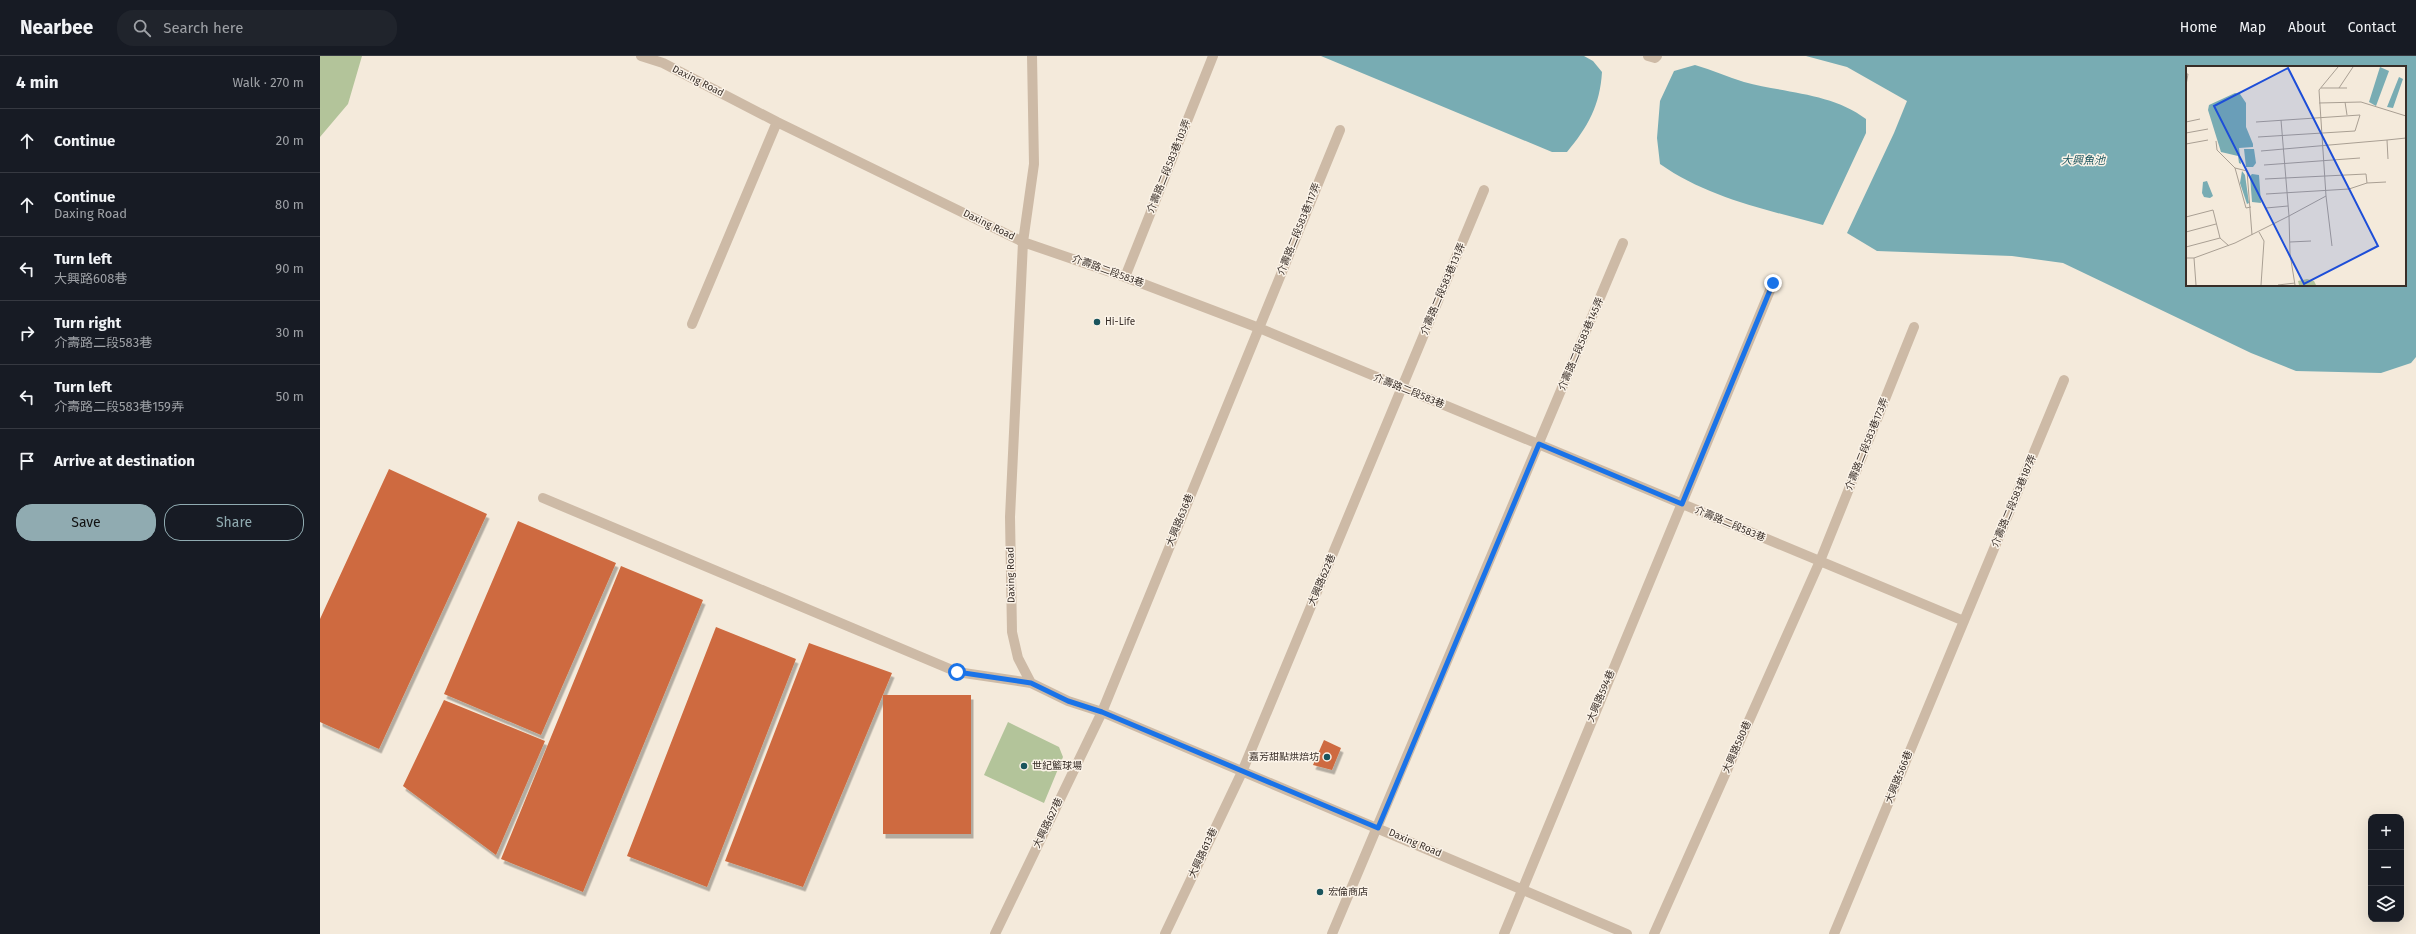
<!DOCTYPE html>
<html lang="en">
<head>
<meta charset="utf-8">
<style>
	:root { --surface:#171b24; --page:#20242c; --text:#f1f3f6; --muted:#9ea1a6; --line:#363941; --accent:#90abb1 }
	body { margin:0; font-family:"Fira Sans","Noto Sans TC",sans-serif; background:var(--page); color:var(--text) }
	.controls { position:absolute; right:12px; bottom:12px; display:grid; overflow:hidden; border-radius:8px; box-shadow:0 4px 16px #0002 }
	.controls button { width:36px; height:36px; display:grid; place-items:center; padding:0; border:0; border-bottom:1px solid var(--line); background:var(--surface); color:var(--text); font:20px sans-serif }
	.stop { position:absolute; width:12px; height:12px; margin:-9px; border:3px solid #1a73e8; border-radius:50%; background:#fff }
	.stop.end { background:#1a73e8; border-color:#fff; box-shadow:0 1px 4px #0008 }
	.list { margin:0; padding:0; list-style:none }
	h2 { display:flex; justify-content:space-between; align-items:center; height:52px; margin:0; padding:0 16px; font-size:17px }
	h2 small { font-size:13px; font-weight:400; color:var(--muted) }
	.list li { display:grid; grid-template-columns:26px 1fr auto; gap:12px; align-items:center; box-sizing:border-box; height:64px; padding:0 16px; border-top:1px solid var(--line) }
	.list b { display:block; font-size:15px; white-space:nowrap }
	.list p { margin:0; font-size:13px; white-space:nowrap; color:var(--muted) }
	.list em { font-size:13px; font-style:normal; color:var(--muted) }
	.actions { display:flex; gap:8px; padding:12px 16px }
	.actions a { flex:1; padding:9px 0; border:1px solid var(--accent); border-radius:16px; text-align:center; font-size:14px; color:var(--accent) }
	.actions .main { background:var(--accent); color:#111 }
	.icon { flex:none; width:22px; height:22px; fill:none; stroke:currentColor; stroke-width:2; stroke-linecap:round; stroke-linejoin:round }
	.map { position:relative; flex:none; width:2096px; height:878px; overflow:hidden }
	header { display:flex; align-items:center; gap:24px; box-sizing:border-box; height:56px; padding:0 20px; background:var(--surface); border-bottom:1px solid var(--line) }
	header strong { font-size:19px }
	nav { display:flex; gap:22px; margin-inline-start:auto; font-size:14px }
	.search { width:280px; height:36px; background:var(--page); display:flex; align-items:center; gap:10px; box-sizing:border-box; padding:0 14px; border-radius:16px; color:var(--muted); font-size:15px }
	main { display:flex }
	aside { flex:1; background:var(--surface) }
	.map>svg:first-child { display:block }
	.green { fill:#b3c49a }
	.water { fill:#78acb3; fill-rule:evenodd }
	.building { fill:#ce6b3f; filter:url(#shadow) }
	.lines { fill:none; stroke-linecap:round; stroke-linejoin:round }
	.minor { stroke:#cdbaa6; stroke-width:10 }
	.route { stroke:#1a73e8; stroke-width:5 }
	.poi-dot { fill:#1a545d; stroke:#fbf3e8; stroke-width:1.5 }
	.labels { text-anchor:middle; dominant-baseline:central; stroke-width:3; stroke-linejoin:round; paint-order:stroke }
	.street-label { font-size:10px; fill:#382e28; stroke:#fbf3e8 }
	.poi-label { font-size:10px; fill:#382e28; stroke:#fbf3e8; text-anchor:start }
	.water-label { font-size:11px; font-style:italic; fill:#1a545d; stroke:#fbf3e8 }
	.inset-road { fill:none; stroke:#a99f93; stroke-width:1 }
	.view { fill:#1d4ed8; fill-opacity:0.15; stroke:#1d4ed8; stroke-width:2 }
	.inset-edge { fill:none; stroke:#382e28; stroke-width:2 }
</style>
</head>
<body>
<header>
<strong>Nearbee</strong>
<div class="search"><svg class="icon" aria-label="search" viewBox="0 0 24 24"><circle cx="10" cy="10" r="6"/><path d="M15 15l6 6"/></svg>Search here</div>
<nav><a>Home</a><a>Map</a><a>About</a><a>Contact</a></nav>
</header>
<main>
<aside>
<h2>4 min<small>Walk · 270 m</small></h2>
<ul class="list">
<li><svg class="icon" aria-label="ahead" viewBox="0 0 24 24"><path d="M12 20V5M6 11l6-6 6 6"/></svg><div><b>Continue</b></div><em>20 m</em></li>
<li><svg class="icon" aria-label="ahead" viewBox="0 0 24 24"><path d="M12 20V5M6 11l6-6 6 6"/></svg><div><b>Continue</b><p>Daxing Road</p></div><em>80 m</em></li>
<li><svg class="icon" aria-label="left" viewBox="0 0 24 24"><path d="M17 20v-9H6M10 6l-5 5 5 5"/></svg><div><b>Turn left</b><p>大興路608巷</p></div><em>90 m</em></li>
<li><svg class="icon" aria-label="right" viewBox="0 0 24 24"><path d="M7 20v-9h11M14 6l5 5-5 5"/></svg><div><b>Turn right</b><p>介壽路二段583巷</p></div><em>30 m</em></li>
<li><svg class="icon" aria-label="left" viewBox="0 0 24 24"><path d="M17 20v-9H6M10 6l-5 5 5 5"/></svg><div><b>Turn left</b><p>介壽路二段583巷159弄</p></div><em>50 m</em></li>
<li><svg class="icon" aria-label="arrive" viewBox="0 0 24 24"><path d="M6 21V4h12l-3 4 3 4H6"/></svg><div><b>Arrive at destination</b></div></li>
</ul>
<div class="actions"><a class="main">Save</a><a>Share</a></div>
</aside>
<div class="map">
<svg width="2096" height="878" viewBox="0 0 2096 878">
	<defs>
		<filter id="shadow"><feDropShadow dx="2.5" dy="4.5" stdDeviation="0" flood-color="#0004"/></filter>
	</defs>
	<rect width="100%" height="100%" fill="#f4eadb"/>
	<!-- green -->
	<path class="green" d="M0,0H42L28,48L0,81Z
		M688,666L739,691L743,701L724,747L664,719Z"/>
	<!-- water -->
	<path class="water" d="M1001,0H1264L1273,5L1282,16C1280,49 1268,71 1247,96H1232Z
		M1486,0H2096V301L2091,307L2061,317L1976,315L1931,297L1743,207L1692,200L1557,195L1527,177L1574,77L1587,45L1527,11ZM1867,11H2085V229H1867Z
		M1375,9C1392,14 1408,21 1424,26C1465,37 1512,37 1546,63V77L1503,169C1448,154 1388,142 1340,108L1337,82L1340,45L1354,15Z"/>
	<!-- building -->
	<path class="building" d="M69,413L167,458L59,693L0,666V563Z
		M198,465L296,507L221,679L124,638Z
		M301,510L383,544L263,836L181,803Z
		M396,571L476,603L387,831L307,800Z
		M489,587L572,617L483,831L405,805Z
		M563,639H651V778H563Z
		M124,644L225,685L176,799L83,730Z
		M1004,684L1021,692L1012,714L993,709Z"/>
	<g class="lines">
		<!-- minor -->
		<path class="minor" d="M321,0L343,7L457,66L703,186L690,461L692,576L698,602L711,627L748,645L782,656L1307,878
			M712,0L714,108L703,186L805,221L939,272L1644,565
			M1328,0L1335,2L1337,0
			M805,221L893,0
			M372,268L457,66
			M223,442L637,616L711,627
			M675,878L782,656L1020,74
			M845,878L922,716L1164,134
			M1012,878L1303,187
			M1184,878L1453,227
			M1334,878L1500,505L1594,271
			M1514,878L1744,324"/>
	</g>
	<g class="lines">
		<!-- route -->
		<path class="route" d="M637,616L711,627L748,645L782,656L1058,772L1219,388L1362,448L1453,227"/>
	</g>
	<!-- markers -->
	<g class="poi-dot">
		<circle cx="777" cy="266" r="4"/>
		<circle cx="1007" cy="701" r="4"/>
		<circle cx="704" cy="710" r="4"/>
		<circle cx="1000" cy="836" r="4"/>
	</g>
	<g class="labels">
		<!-- street labels -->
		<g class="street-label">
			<text transform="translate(378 25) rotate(27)">Daxing Road</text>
			<text transform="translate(849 110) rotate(-68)">介壽路二段583巷103弄</text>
			<text transform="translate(669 169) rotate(26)">Daxing Road</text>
			<text transform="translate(979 173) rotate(-68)">介壽路二段583巷117弄</text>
			<text transform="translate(788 215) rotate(20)">介壽路二段583巷</text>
			<text transform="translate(1123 233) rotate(-67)">介壽路二段583巷131弄</text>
			<text transform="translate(1261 288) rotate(-67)">介壽路二段583巷145弄</text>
			<text transform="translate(1089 335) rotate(22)">介壽路二段583巷</text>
			<text transform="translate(1547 388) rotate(-68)">介壽路二段583巷173弄</text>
			<text transform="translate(1694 445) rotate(-67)">介壽路二段583巷187弄</text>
			<text transform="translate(860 464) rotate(-68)">大興路636巷</text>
			<text transform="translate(1410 468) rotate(23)">介壽路二段583巷</text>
			<text transform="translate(691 519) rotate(-91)">Daxing Road</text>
			<text transform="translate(1002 524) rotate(-67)">大興路622巷</text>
			<text transform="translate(1281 640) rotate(-67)">大興路594巷</text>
			<text transform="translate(1417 691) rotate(-66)">大興路580巷</text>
			<text transform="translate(1579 721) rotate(-68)">大興路566巷</text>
			<text transform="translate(728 767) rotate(-64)">大興路627巷</text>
			<text transform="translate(1095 787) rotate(23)">Daxing Road</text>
			<text transform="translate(883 797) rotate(-65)">大興路613巷</text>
		</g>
		<!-- poi labels -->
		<g class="poi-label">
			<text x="785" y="266">Hi-Life</text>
			<text x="999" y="701" text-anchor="end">嘉芳甜點烘焙坊</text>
			<text x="712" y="710">世紀籃球場</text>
			<text x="1008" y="836">宏倫商店</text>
		</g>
		<!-- water labels -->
		<g class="water-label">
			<text x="1763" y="104">大興魚池</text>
		</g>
	</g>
	<!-- overview -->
	<g transform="translate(1866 10)">
		<rect width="220" height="220" fill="#f4eadb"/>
		<path d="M121,213L128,215L130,219H113L112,215Z" fill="#b3c49a"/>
		<path d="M194,1L203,5L190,40L183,36ZM213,11L217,13L207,42L201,41ZM49,27L54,28L60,37V61L67,78V81L53,82L55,98L53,97L52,90L35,86L22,44L23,39ZM58,83H68L70,97L67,101H60ZM56,105L59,109L63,137L61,138L54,117ZM66,108L73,109L75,137L66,136L64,110ZM21,115L27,130L24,132L18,131L16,127L17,116Z" fill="#78acb3"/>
		<path class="inset-road" d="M0,8H2L0,19M135,22H161M153,22L167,1M159,36L161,49M133,37L175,36L220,50M0,56L14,53M70,56L174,49L169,65L72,71M0,67L22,63M30,75L31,84L49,102L61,105L66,169M0,78L22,74M75,85L201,74M202,93L201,74L220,72M78,99L174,92M49,102L60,142L65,141M79,113L180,108L181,117M80,128L163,123L181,117L200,116M140,130L146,180M80,142L102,140M0,151L27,144L34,172M0,166L30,158M73,166L78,175L75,219M34,172L43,180M104,176L125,175M0,181L34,172M0,192H8L49,177L103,150L95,54M8,192L10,219M92,219L109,217M109,219L104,188L103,150L140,130L133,24L152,1"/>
		<path class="view" d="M102,2L192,180L118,218L28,40Z"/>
		<rect width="220" height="220" class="inset-edge"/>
	</g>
</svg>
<div class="controls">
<button>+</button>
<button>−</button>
<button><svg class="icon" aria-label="layers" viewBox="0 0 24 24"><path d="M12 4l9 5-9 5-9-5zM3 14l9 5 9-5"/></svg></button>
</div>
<div class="stop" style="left:637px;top:616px"></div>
<div class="stop end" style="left:1453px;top:227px"></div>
</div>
</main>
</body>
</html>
